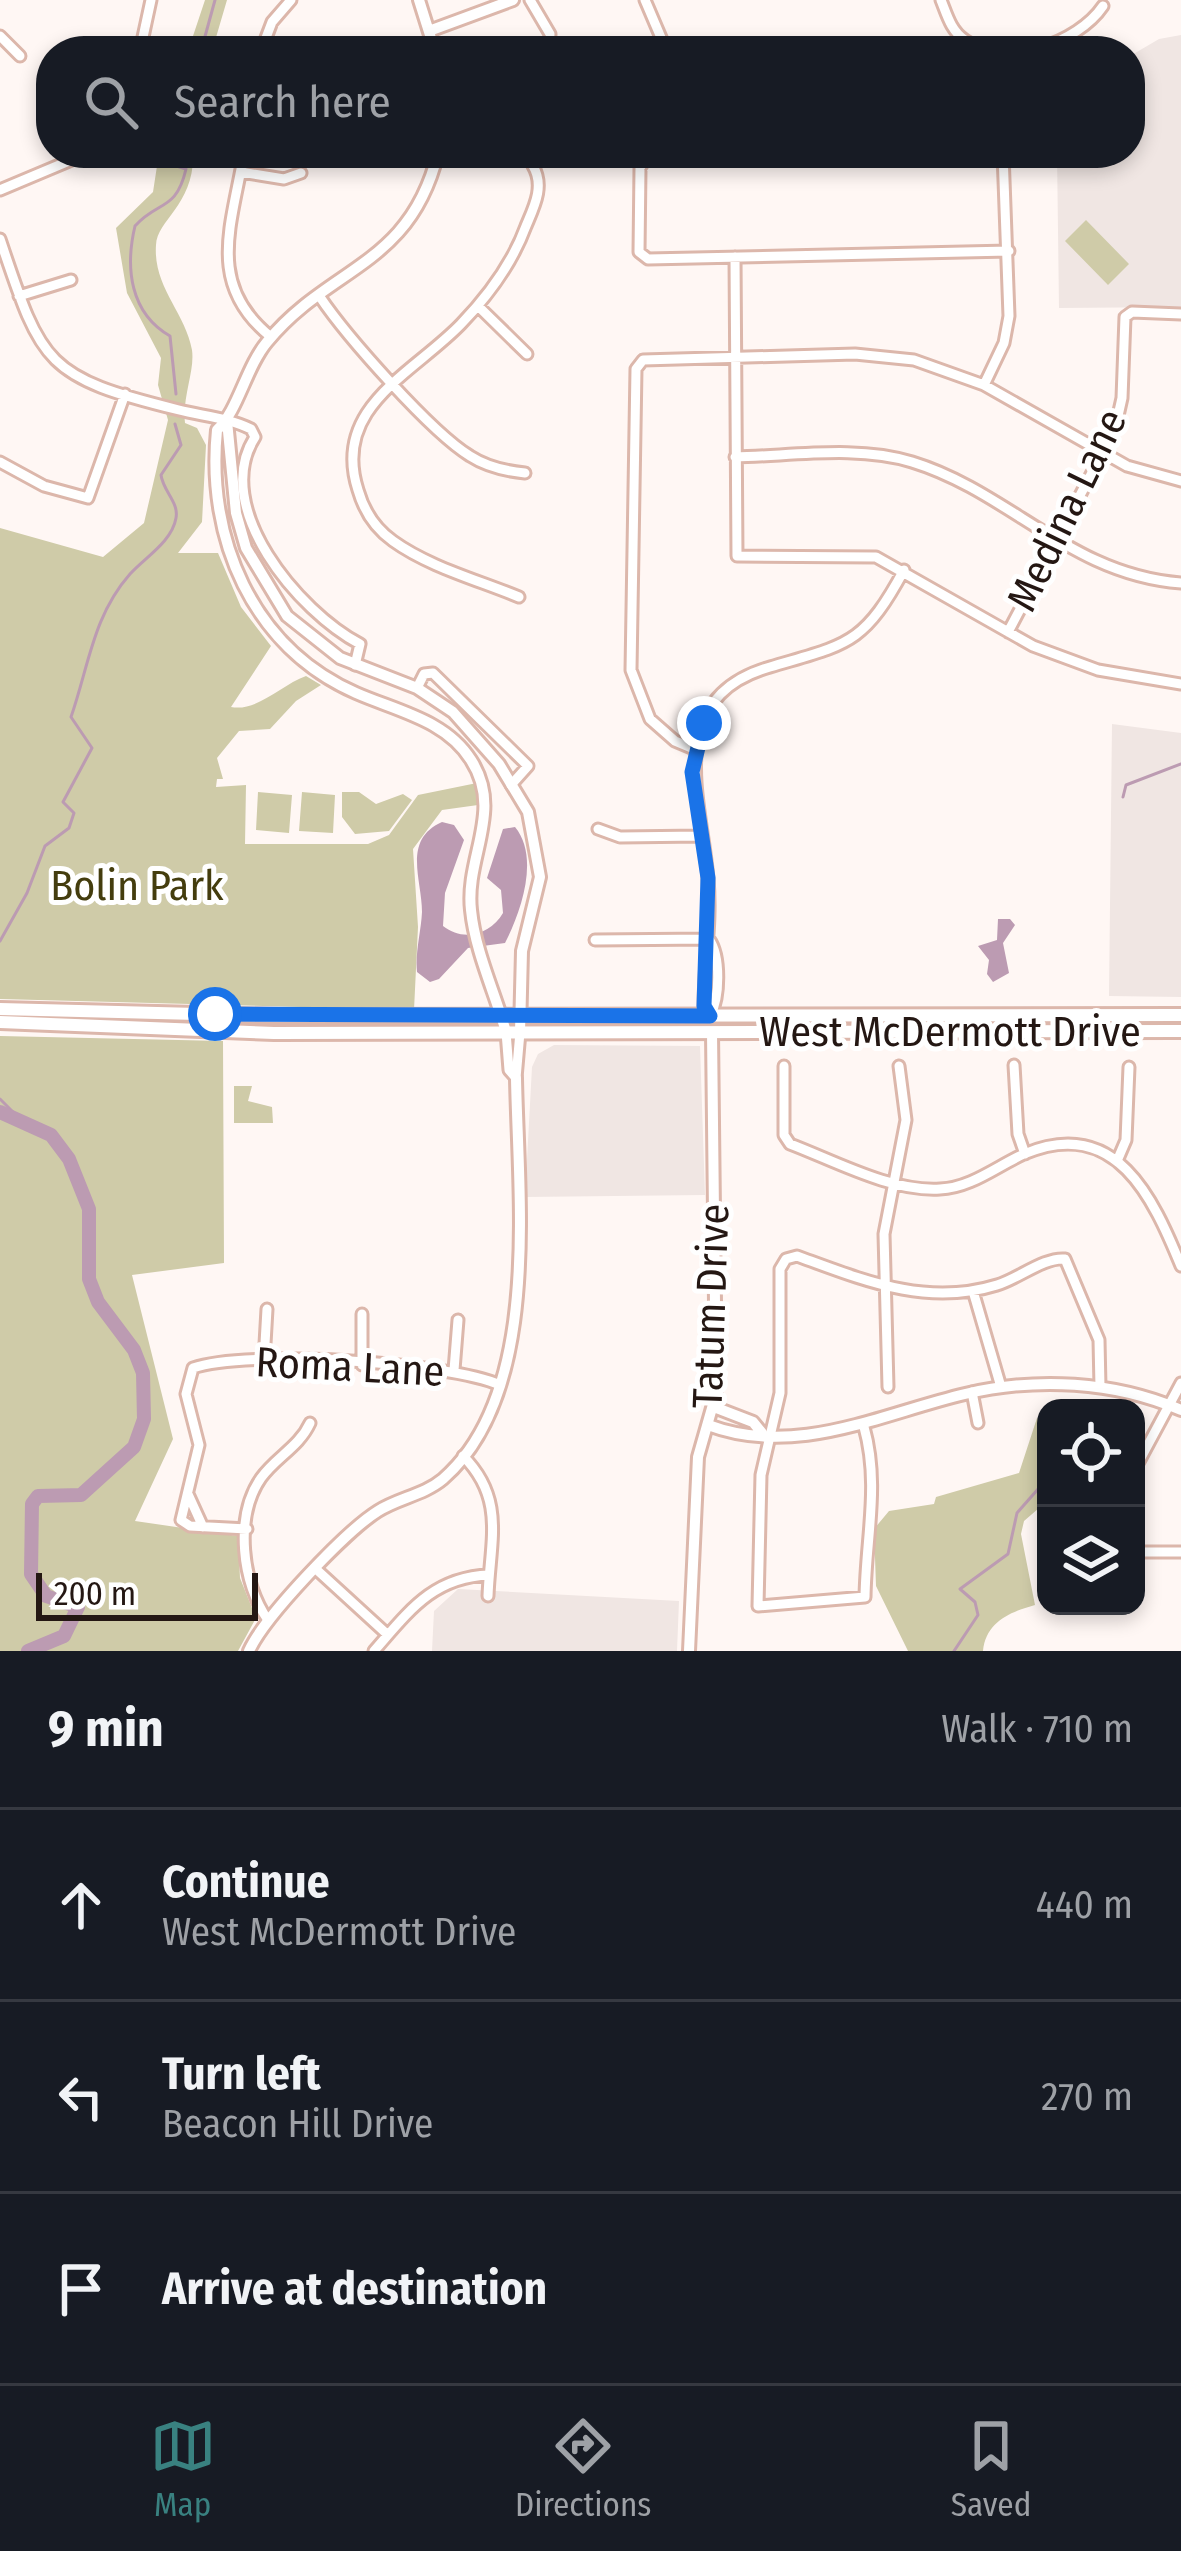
<!DOCTYPE html>
<html lang="en">
<head>
<meta charset="utf-8">
<style>
	:root { --surface:#171b24; --page:#20242c; --text:#f1f3f6; --muted:#9ea1a6; --line:#363941; --accent:#398180 }
	body { margin:0; font-family:"Fira Sans Condensed",sans-serif; background:var(--page); color:var(--text) }
	.controls { position:absolute; right:36px; bottom:36px; display:grid; overflow:hidden; border-radius:24px; box-shadow:0 6px 18px #0003 }
	.controls button { width:108px; height:108px; display:grid; place-items:center; padding:0; border:0; border-bottom:3px solid var(--line); background:var(--surface); color:var(--text); font:60px sans-serif }
	.scale { position:absolute; left:36px; bottom:30px; width:222px; box-sizing:border-box; padding-left:12px; border:6px solid #241713; border-top:0; font-size:33px; line-height:42px; white-space:nowrap; color:#241713; -webkit-text-stroke:9px #fff; paint-order:stroke }
	.stop { position:absolute; width:36px; height:36px; margin:-27px; border:9px solid #1a73e8; border-radius:50%; background:#fff }
	.stop.end { background:#1a73e8; border-color:#fff; box-shadow:0 3px 12px #0008 }
	.list { margin:0; padding:0; list-style:none }
	h2 { display:flex; justify-content:space-between; align-items:center; height:156px; margin:0; padding:0 48px; font-size:51px }
	h2 small { font-size:39px; font-weight:400; color:var(--muted) }
	.list li { display:grid; grid-template-columns:78px 1fr auto; gap:36px; align-items:center; box-sizing:border-box; height:192px; padding:0 48px; border-top:3px solid var(--line) }
	.list b { display:block; font-size:45px; white-space:nowrap }
	.list p { margin:0; font-size:39px; white-space:nowrap; color:var(--muted) }
	.list em { font-size:39px; font-style:normal; color:var(--muted) }
	.icon { flex:none; width:66px; height:66px; fill:none; stroke:currentColor; stroke-width:2; stroke-linecap:round; stroke-linejoin:round }
	.map { position:relative; flex:none; width:1181px; height:1651px; overflow:hidden }
	.search { position:absolute; background:var(--surface); box-shadow:0 6px 18px #0003; left:36px; right:36px; top:36px; height:132px; display:flex; align-items:center; gap:30px; box-sizing:border-box; padding:0 42px; border-radius:48px; color:var(--muted); font-size:45px }
	.sheet { height:732px; background:var(--surface) }
	nav { display:flex; justify-content:space-around; align-items:center; box-sizing:border-box; height:168px; border-top:3px solid var(--line); background:var(--surface); font-size:33px; color:var(--muted) }
	nav a { display:grid; justify-items:center; gap:6px }
	nav .on { color:var(--accent) }
	.map>svg:first-child { display:block }
	.built { fill:#f0e6e3 }
	.green { fill:#cfcba8 }
	.water { fill:#bc9bb2 }
	.lines { fill:none; stroke-linecap:round; stroke-linejoin:round }
	.stream { stroke:#bc9bb2; stroke-width:3 }
	.river { stroke:#bc9bb2; stroke-width:14 }
	.minor-casing { stroke:#dcb7ab; stroke-width:15 }
	.tertiary-casing { stroke:#dcb7ab; stroke-width:16 }
	.secondary-casing { stroke:#dcb7ab; stroke-width:18 }
	.minor { stroke:#fff; stroke-width:9 }
	.tertiary { stroke:#fff; stroke-width:10 }
	.secondary { stroke:#fff; stroke-width:12 }
	.route { stroke:#1a73e8; stroke-width:15 }
	.labels { text-anchor:middle; dominant-baseline:central; stroke-width:10; stroke-linejoin:round; paint-order:stroke }
	.street-label { font-size:42px; fill:#241713; stroke:#fff }
	.park-label { font-size:42px; fill:#443d0e; stroke:#fff }
</style>
</head>
<body>
<div class="map">
<svg width="1181" height="1651" viewBox="0 0 1181 1651">
	<rect width="100%" height="100%" fill="#fff7f4"/>
	<!-- built -->
	<path class="built" d="M1181,35V307L1059,308L1057,153H1130V56L1159,39Z
		M1112,724L1181,733V997L1109,996Z
		M554,1045L700,1046L705,1195L525,1197L532,1067L538,1054Z
		M458,1589L679,1601L677,1651H432L434,1611Z"/>
	<!-- green -->
	<path class="green" d="M205,0H227L212,51H188Z
		M159,153H193C195,204 157,220 156,245C153,287 185,312 192,350C195,371 182,397 185,423L197,428L206,445L202,522L178,553H218L241,607L271,646L231,707C257,712 281,685 306,676L321,685L296,701L270,729L239,731L217,758L223,779H217L216,787L246,785L245,844H368L389,835L418,795L477,783L478,805L442,810L413,849L418,927L414,1010L0,999V528L103,557L144,523L168,420L158,385L161,358L127,293L116,228L153,192Z
		M1086,220L1129,264L1108,285L1065,241Z
		M258,792L292,795L289,833L256,830Z
		M302,792L335,795L333,833L299,831Z
		M342,792H359L376,804L403,794L412,800L389,831L355,834L342,817Z
		M0,1036L223,1041L224,1263L132,1275L173,1439L135,1521L238,1536L240,1578L256,1618L238,1651H0Z
		M234,1086H252L248,1101L272,1107L273,1123H234Z
		M1037,1418L1046,1422V1502L1024,1521L1021,1534L1035,1605C1010,1612 986,1622 983,1651H908L876,1586L874,1529L889,1511L934,1504L936,1497L1019,1473Z"/>
	<!-- water -->
	<path class="water" d="M442,822L454,825L464,840L445,893L443,926C463,942 490,935 503,913L501,890L487,878L503,829L515,827C540,857 521,912 505,943L468,948L439,979L430,982L417,972C415,952 421,932 422,912C422,879 402,840 442,822Z
		M998,919H1010L1015,925L1003,943L1009,973L993,982L987,974L989,960L978,946L997,940Z"/>
	<g class="lines">
		<!-- stream -->
		<path class="stream" d="M201,51L215,0
			M165,153L167,163L186,169C176,212 158,200 135,226C125,268 130,313 170,336L176,394
			M1123,797L1126,785L1181,764
			M0,941L27,893L45,846L69,828L74,813L63,802L92,748L71,717C89,665 93,616 130,574C144,558 172,542 176,518C179,502 163,491 161,475L181,445L175,424
			M0,1099L24,1123
			M954,1651L978,1615L975,1602L960,1589L1008,1554L1017,1513L1046,1480"/>
		<!-- river -->
		<path class="river" d="M0,1112L51,1135L69,1159L89,1209V1279L98,1302L134,1350L143,1373L144,1419L134,1447L81,1495L38,1496L32,1504L31,1574L46,1596L78,1607L64,1636L28,1651"/>
		<defs>
			<path id="minor" d="M530,0L550,34L549,48
				M645,0L662,40L677,51
				M941,0C947,15 951,31 965,40C1006,69 1078,43 1103,6
				M0,36L20,56
				M140,51L151,0
				M261,51L272,22L291,0
				M833,51L842,48
				M244,153C232,225 205,284 271,337
				M873,153L646,158L640,168L639,252L648,259L1009,251
				M241,172L284,179L301,173
				M0,190L88,153
				M0,239C42,365 45,377 179,410C203,416 229,418 251,429L255,437C210,507 299,612 360,644L355,665
				M735,257L737,556L876,557L1033,646L1098,670L1181,684
				M19,296L71,280
				M320,297C347,337 431,432 470,456C487,467 505,471 525,473
				M478,306L527,354
				M984,385L1004,343L1009,316L1003,153
				M735,457C791,456 858,445 912,462C1010,492 1071,575 1181,583
				M0,462L44,486L88,498L125,394
				M519,597C478,580 429,567 393,541C376,529 364,511 358,490C331,407 414,373 461,324C488,296 512,264 526,226C534,207 545,186 533,166
				M1008,632L1115,429L1122,398L1125,317L1132,312L1181,314
				M417,688L424,674L433,673L528,766L511,785
				M694,749L675,741L650,719L631,670L636,369L643,360L855,354L914,360L984,385L1127,466L1181,481
				M598,829L620,837L701,836
				M709,939C721,956 720,998 710,1016
				M595,940L709,939
				M710,1016L704,1006C704,962 712,923 708,879C702,801 661,698 770,667C847,644 863,646 904,570
				M506,1032L509,1070L516,1078
				M1014,1065L1018,1134L1025,1154
				M784,1066V1135L790,1144C835,1161 891,1192 940,1189C971,1188 997,1166 1024,1154C1116,1115 1153,1198 1181,1266
				M516,1078L520,1032
				M1117,1161L1126,1140L1129,1067
				M973,1291L1001,1387
				M264,1361L267,1309
				M362,1365V1314
				M454,1370L458,1320
				M888,1387L884,1234L906,1120L899,1066
				M972,1392L978,1423
				M864,1427C880,1484 866,1537 865,1597L758,1606L761,1475L780,1393V1269L786,1259L797,1256C863,1280 926,1307 997,1285C1018,1279 1044,1257 1065,1259L1099,1340L1100,1387
				M463,1456C506,1499 490,1541 488,1596
				M1136,1467L1181,1383
				M188,1494L203,1527
				M247,1529L190,1526L181,1520L199,1445L186,1394L193,1368C246,1349 449,1362 500,1385
				M1136,1552H1181
				M317,1570L388,1635
				M268,1620C242,1584 234,1517 261,1478C276,1457 299,1447 310,1423
				M374,1651C409,1611 433,1577 489,1575"/>
			<path id="tertiary" d="M419,0L435,51
				M429,31L513,0
				M438,153C410,267 329,266 267,342C246,367 238,411 217,430C206,538 252,647 356,693C397,711 446,720 471,760C504,811 465,857 471,910C475,951 495,993 506,1032
				M227,421L236,513L246,548L287,616L340,658L417,688L453,712L499,764L528,812L540,877L522,951L520,1032
				M714,1407L753,1422L762,1433
				M708,1425C796,1458 880,1414 965,1394C1036,1377 1114,1381 1181,1410
				M249,1651C264,1617 346,1531 378,1511C398,1498 424,1495 443,1479C542,1393 518,1198 516,1078
				M689,1651L698,1457L716,1394L712,1032"/>
			<path id="secondary" d="M0,1009L279,1016L1181,1015
				M0,1022L274,1033L1181,1031"/>
		</defs>
		<!-- minor casing -->
		<use href="#minor" class="minor-casing"/>
		<!-- tertiary casing -->
		<use href="#tertiary" class="tertiary-casing"/>
		<!-- secondary casing -->
		<use href="#secondary" class="secondary-casing"/>
		<!-- minor -->
		<use href="#minor" class="minor"/>
		<!-- tertiary -->
		<use href="#tertiary" class="tertiary"/>
		<!-- secondary -->
		<use href="#secondary" class="secondary"/>
	</g>
	<g class="lines">
		<!-- route -->
		<path class="route" d="M215,1014L710,1016L704,1006L708,878L692,772L704,723"/>
	</g>
	<g class="labels">
		<!-- street labels -->
		<g class="street-label">
			<text transform="translate(1067 510) rotate(-64)">Medina Lane</text>
			<text x="950" y="1032">West McDermott Drive</text>
			<text transform="translate(711 1306) rotate(-88)">Tatum Drive</text>
			<text transform="translate(350 1367) rotate(3)">Roma Lane</text>
		</g>
		<!-- park labels -->
		<g class="park-label">
			<text x="137" y="886">Bolin Park</text>
		</g>
	</g>
</svg>
<div class="controls">
<button><svg class="icon" aria-label="locate" viewBox="0 0 24 24"><circle cx="12" cy="12" r="6"/><path d="M12 2v4M12 18v4M2 12h4M18 12h4"/></svg></button>
<button><svg class="icon" aria-label="layers" viewBox="0 0 24 24"><path d="M12 4l9 5-9 5-9-5zM3 14l9 5 9-5"/></svg></button>
</div>
<div class="scale">200 m</div>
<div class="stop" style="left:215px;top:1014px"></div>
<div class="stop end" style="left:704px;top:723px"></div>
<div class="search"><svg class="icon" aria-label="search" viewBox="0 0 24 24"><circle cx="10" cy="10" r="6"/><path d="M15 15l6 6"/></svg>Search here</div>
</div>
<section class="sheet">
<h2>9 min<small>Walk · 710 m</small></h2>
<ul class="list">
<li><svg class="icon" aria-label="ahead" viewBox="0 0 24 24"><path d="M12 20V5M6 11l6-6 6 6"/></svg><div><b>Continue</b><p>West McDermott Drive</p></div><em>440 m</em></li>
<li><svg class="icon" aria-label="left" viewBox="0 0 24 24"><path d="M17 20v-9H6M10 6l-5 5 5 5"/></svg><div><b>Turn left</b><p>Beacon Hill Drive</p></div><em>270 m</em></li>
<li><svg class="icon" aria-label="arrive" viewBox="0 0 24 24"><path d="M6 21V4h12l-3 4 3 4H6"/></svg><div><b>Arrive at destination</b></div></li>
</ul>
</section>
<nav>
<a class="on"><svg class="icon" aria-label="map" viewBox="0 0 24 24"><path d="M3 6l6-2 6 2 6-2v14l-6 2-6-2-6 2zM9 4v14M15 6v14"/></svg>Map</a>
<a><svg class="icon" aria-label="directions" viewBox="0 0 24 24"><path d="M12 3l9 9-9 9-9-9zM9 14v-3h6M13 9l2 2-2 2"/></svg>Directions</a>
<a><svg class="icon" aria-label="saved" viewBox="0 0 24 24"><path d="M7 4h10v16l-5-4-5 4z"/></svg>Saved</a>
</nav>
</body>
</html>
